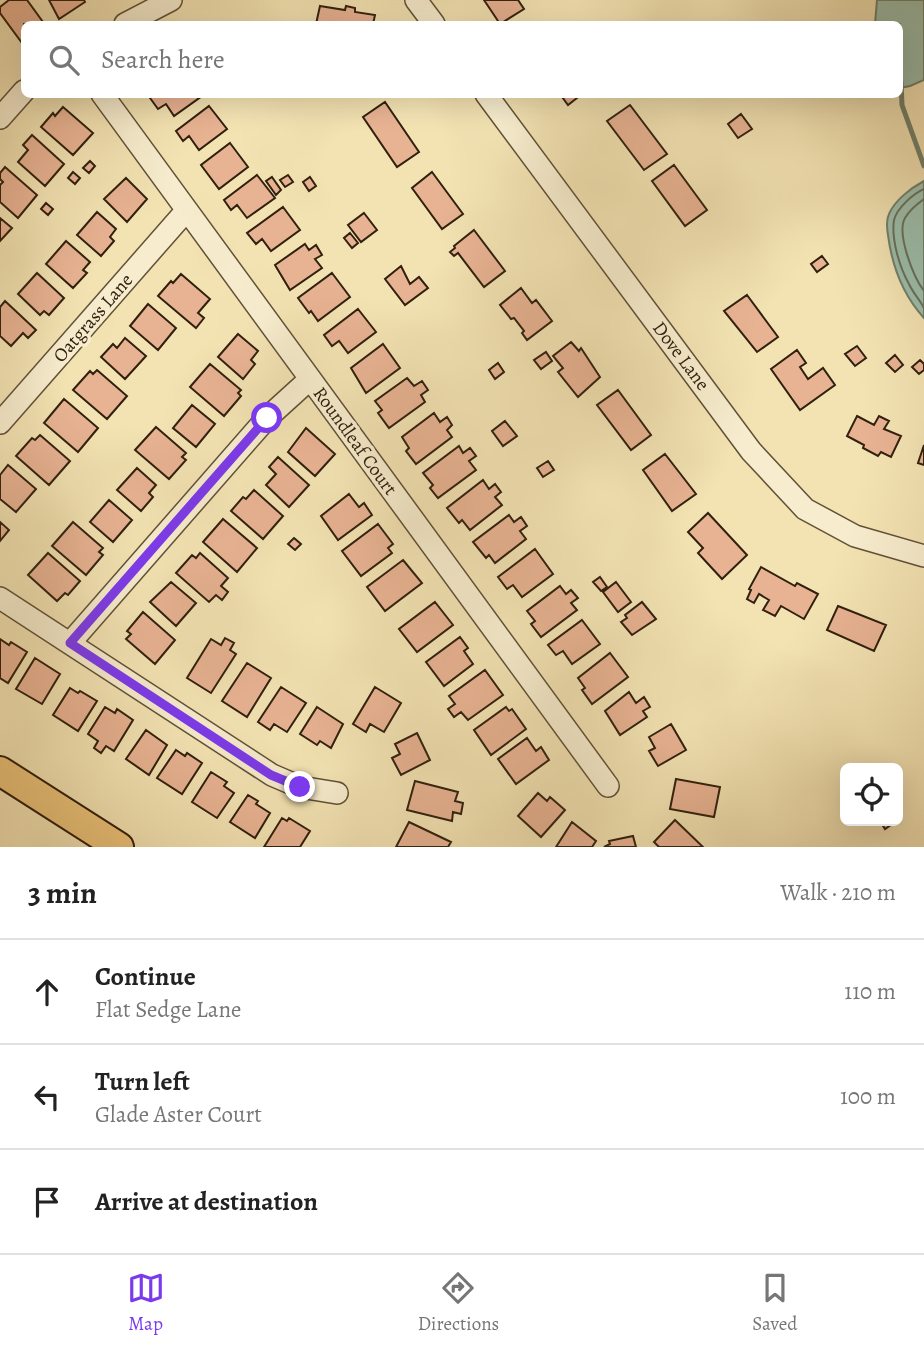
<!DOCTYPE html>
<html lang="en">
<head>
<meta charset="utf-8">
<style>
	:root { --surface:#fff; --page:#f2f2f2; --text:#222; --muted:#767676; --line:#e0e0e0; --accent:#7c3aed }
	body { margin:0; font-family:Alegreya,serif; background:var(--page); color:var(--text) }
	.controls { position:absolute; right:21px; bottom:21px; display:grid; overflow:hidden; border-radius:10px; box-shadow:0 7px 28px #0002 }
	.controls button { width:63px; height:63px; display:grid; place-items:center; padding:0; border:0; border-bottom:2px solid var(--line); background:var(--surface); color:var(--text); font:35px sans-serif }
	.stop { position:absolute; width:21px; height:21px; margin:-16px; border:5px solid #7c3aed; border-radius:50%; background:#fff }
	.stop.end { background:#7c3aed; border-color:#fff; box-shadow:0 2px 7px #0008 }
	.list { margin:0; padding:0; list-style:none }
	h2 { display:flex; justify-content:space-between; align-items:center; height:91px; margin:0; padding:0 28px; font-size:30px }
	h2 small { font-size:23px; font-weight:400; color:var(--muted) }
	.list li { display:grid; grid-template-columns:46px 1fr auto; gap:21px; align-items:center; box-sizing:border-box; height:105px; padding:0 28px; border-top:2px solid var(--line) }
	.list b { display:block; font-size:26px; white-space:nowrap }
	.list p { margin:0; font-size:23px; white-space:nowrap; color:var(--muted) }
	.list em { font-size:23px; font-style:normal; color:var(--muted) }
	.icon { flex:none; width:38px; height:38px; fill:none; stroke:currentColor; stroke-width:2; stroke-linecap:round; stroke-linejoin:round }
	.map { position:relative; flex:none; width:924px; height:847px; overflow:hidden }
	.search { position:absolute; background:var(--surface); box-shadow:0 7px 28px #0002; left:21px; right:21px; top:21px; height:77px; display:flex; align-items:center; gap:18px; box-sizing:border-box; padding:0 24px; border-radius:10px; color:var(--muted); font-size:26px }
	.sheet { height:406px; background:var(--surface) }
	nav { display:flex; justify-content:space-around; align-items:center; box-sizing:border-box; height:98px; border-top:2px solid var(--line); background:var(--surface); font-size:19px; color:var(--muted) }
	nav a { display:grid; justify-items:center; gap:4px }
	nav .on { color:var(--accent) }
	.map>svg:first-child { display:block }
	.water { fill:#9bbeab; stroke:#707f6c; stroke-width:2 }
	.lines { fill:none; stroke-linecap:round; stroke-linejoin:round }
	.shore { stroke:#666f5c; stroke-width:2 }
	.stream { stroke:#707f6c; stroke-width:5 }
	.building { fill:#e8b393; stroke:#30200e; stroke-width:2 }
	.minor-casing { stroke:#615137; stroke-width:24 }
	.major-casing { stroke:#30200e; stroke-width:32 }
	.minor { stroke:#f7edce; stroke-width:21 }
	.major { stroke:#eac27a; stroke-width:28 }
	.route { stroke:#7c3aed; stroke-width:9 }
	.labels { text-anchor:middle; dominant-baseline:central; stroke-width:7; stroke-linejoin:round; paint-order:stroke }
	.street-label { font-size:19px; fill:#30200e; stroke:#f7edce }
</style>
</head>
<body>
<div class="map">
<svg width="924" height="847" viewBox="0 0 924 847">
	<rect width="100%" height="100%" fill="#f3e3b3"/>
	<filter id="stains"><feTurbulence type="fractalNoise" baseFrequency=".00286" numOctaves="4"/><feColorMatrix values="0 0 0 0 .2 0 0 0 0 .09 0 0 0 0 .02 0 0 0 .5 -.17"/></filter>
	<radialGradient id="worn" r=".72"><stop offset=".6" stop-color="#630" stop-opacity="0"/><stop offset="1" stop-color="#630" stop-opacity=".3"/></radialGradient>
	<!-- water -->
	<path class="water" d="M877,0H924V80L910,86L900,88V24H875Z
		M924,181V318C903,295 892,266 888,235C887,229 886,220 889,214C895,200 911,188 924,181Z"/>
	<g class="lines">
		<!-- shore -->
		<path class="shore" d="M924,189C913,194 897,208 894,220C891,240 900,268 909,284C913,293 920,300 924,308
			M924,199C917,204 909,211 905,218C896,234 914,278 924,291"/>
		<!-- stream -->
		<path class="stream" d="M901,82L902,105L924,166"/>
	</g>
	<!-- building -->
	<path class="building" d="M9,0H27L43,22L40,24H24V41L22,43L0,13V7Z
		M49,0H84L85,2L59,19Z
		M484,0H518L524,9L500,24Z
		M320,6L345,10L346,6L355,8V12L375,15L373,24H316Z
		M155,94H200L202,96L174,116L166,104L158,109L150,98Z
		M560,94H582L568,105Z
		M385,102L419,152L397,167L363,117Z
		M630,105L667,154L644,170L607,121Z
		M209,106L227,129L199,150L189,136L183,141L176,131Z
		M63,107L93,133L73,155L41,127L53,113L55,116Z
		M741,114L752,129L738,138L728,124Z
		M32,135L64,164L45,186L18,162L28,150L23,145Z
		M230,143L248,167L219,189L201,165Z
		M90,161L95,166L89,173L83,168Z
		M674,165L707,210L685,226L652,181Z
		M5,167L37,195L18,218L0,202V185L3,182L0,179V173Z
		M73,172L80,178L75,184L68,178Z
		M432,172L463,214L442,229L412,188Z
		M257,175L275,198L247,218L237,205L231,210L224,200Z
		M288,175L293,182L285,187L280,180Z
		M272,177L281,190L276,195L266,181Z
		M310,177L316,186L309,191L303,182Z
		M126,178L147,199L127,222L104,199Z
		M46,203L53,209L48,215L41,209Z
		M283,207L300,230L271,251L262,239L256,244L247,233Z
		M97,212L116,229L110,237L114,241L101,256L77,235Z
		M364,213L377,230L361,242L348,225Z
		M0,218L12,228L0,241Z
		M474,230L505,271L484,287L458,253L454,256L450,252L455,248L454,246Z
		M350,233L358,243L352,248L344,238Z
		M66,241L90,262L83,270L87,273L73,288L46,264Z
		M305,244L309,250L316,245L322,255L315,259L322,268L290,290L275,265Z
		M822,256L828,264L817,272L811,264Z
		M401,266L410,284L419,277L428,288L405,305L385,279Z
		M37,273L64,298L49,315L44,311L40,315L18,294Z
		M332,273L350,297L318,321L311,311L309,313L298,298Z
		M181,274L210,299L198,313L204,318L196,328L158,296L171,281L173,283Z
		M521,288L532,303L536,300L552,321L527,340L522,333L524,331L514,318L511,319L500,305Z
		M747,295L778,337L757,352L724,311Z
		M5,301L36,330L28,338L23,333L11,346L0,336V307Z
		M148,304L176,328L158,350L130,326Z
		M358,309L376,332L348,353L339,341L332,346L324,335Z
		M238,334L258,351L251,360L255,364L243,379L218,357Z
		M125,338L146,356L125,379L101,357L113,344L117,348Z
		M571,342L579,351L581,348L600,377L578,397L558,372L563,368L553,356Z
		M383,344L400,368L366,393L351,368Z
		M857,346L866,358L855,366L845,354Z
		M797,350L806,363L800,367L808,379L823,368L835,385L800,410L771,369Z
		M546,352L552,361L541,369L534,360Z
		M895,355L903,365L895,372L886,363Z
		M920,360L924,364V370L919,374L912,367Z
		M498,363L504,372L495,379L489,370Z
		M210,364L241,390L238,393L241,396L224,416L190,387Z
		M97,370L127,396L107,419L73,390L90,371L93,374Z
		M407,378L414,386L422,381L428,390L421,395L425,402L389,428L378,413L382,410L375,401Z
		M618,390L651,435L631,450L597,405Z
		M64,399L98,428L78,452L44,423Z
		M192,405L215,424L196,447L173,428Z
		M434,413L440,422L447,417L452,425L447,430L452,437L416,464L406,451L409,448L402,437Z
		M857,416L874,425L879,416L889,421L884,429L901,436L891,457L881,452L878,456L863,448L864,445L847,436Z
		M505,421L517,436L503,446L492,431Z
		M156,427L186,453L182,457L186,460L169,479L135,450Z
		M306,428L335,454L315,476L288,452Z
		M40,435L70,461L49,485L16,456L32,438L35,440Z
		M924,445V465L918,463Z
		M459,446L463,453L470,448L476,456L469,461L476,470L438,498L430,488L433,485L423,473Z
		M665,454L696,494L672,511L643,470Z
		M278,457L309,485L289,507L266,485L276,474L269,467Z
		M548,461L554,470L543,477L537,468Z
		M8,465L36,489L16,512L0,499V475Z
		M137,468L156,485L149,493L153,497L141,511L117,490Z
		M483,480L489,489L495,484L501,492L495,497L502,505L470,530L462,520L459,523L447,508Z
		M254,490L283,516L263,539L231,511L243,497L246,499Z
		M349,494L359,507L364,503L372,515L338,540L321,516Z
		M109,500L132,520L113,542L90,522Z
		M708,513L747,555L722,579L698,553L703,548L688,532Z
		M509,515L514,522L521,517L527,526L520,531L526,539L495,563L489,555L486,558L473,542Z
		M223,519L257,548L237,572L203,542Z
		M0,522L9,530L0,541Z
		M73,522L103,548L99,552L103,555L86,575L52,546Z
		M378,524L393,544L388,548L392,553L361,576L342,551Z
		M294,538L301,544L295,550L288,544Z
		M535,549L553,574L522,597L513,585L507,589L498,577Z
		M48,553L80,581L68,595L65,593L57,601L28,575Z
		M200,553L228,578L221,586L228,592L222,600L216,595L209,602L176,573L192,555L196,558Z
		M403,560L422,583L385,611L367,587Z
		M761,567L795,586L797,583L818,594L804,619L781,606L775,616L763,610L769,600L759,594L754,603L747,599L751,590L749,589Z
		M600,577L607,587L601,591L593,582Z
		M171,582L196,603L176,626L150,602Z
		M616,582L631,602L618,612L603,592Z
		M560,586L566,594L571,590L578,598L571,603L577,610L541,637L531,624L535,621L527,611Z
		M435,602L453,625L417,652L399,629Z
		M642,602L656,619L632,635L621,622L627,618L625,615Z
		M838,606L886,625L874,651L827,630Z
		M143,612L175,640L155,664L126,639L131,634L127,631Z
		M582,620L600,644L572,664L563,651L556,655L548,645Z
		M460,637L468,648L464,651L473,664L444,686L426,662Z
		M225,638L234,643L230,650L236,654L211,693L187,678L211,639L221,645Z
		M0,639L9,645L11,642L27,652L8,683L0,678Z
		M610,653L628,677L592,704L582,690L585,688L578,678Z
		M35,658L60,674L42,704L16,689Z
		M247,663L271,678L247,717L222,701Z
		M485,670L503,695L468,720L461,712L454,717L448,709L455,704L449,696Z
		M281,687L306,703L287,732L274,724L270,730L258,722Z
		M375,687L401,703L384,732L370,724L366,732L353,724Z
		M70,688L78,693L80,691L97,701L78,731L53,715Z
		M629,692L636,703L644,697L650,707L643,711L647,717L620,735L605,711Z
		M105,707L115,713L117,709L133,720L114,751L106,746L101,753L94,748L98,741L88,734Z
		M317,707L343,724L331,748L320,741L317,745L300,734Z
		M506,707L509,711L512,709L526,729L491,755L474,730Z
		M671,724L686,750L658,766L649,751L655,748L649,737Z
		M146,730L167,745L149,775L126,759Z
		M417,733L430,760L401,775L392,758L400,754L395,744Z
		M527,738L536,751L541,747L549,760L516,784L498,759Z
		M176,750L185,756L187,753L202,763L182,794L157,778Z
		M211,772L227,782L224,786L234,793L217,818L192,802Z
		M676,779L720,787L714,817L670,809Z
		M415,781L458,792L455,801L463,803L461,814L453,812L452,821L407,810Z
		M538,793L547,801L550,797L565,810L541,837L518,816Z
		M248,795L258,801L256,804L270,813L255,838L230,822Z
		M282,818L287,821L289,818L310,831L300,847H264Z
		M675,820L703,847H659L654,842Z
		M880,821H894L895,822L885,829Z
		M409,822L451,842L448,847H396Z
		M572,822L596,841L592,847H556Z
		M633,836L636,847H604L610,844L609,841Z"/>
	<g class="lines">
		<defs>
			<path id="minor" d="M416,0L434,24
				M125,24L171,0
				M102,94L608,786
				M486,94L751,451L805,509L855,536L924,556
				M0,118L24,91
				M0,423L186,211
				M0,598L272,775L300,787L337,793
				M70,643L267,418L310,379"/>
			<path id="major" d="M0,771L119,847"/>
		</defs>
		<!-- minor casing -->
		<use href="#minor" class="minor-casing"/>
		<!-- major casing -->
		<use href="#major" class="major-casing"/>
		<!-- minor -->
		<use href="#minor" class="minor"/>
		<!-- major -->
		<use href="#major" class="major"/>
	</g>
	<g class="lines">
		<!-- route -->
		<path class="route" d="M267,418L70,643L271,775L300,787"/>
	</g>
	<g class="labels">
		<!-- street labels -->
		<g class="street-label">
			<text transform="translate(93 318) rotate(-49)">Oatgrass Lane</text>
			<text transform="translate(681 356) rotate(53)">Dove Lane</text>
			<text transform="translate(355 441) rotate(54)">Roundleaf Court</text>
		</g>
	</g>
	<rect width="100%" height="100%" filter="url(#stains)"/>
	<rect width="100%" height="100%" fill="url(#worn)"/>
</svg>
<div class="controls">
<button><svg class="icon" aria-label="locate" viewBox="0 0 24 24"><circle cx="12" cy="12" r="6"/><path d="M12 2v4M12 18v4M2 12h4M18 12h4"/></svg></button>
</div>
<div class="stop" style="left:267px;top:418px"></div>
<div class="stop end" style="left:300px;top:787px"></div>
<div class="search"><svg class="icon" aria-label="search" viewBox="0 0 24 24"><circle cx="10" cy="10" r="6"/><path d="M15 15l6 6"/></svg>Search here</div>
</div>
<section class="sheet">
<h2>3 min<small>Walk · 210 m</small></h2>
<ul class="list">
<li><svg class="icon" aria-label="ahead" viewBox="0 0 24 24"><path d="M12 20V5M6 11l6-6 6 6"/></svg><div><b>Continue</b><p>Flat Sedge Lane</p></div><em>110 m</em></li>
<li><svg class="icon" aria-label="left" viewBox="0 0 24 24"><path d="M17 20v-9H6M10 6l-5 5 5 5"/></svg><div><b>Turn left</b><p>Glade Aster Court</p></div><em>100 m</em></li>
<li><svg class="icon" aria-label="arrive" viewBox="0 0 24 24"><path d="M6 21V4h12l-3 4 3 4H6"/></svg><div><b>Arrive at destination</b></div></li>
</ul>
</section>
<nav>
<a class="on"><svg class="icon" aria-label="map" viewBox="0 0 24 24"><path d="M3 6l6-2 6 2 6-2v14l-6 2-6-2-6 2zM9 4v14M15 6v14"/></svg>Map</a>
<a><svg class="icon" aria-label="directions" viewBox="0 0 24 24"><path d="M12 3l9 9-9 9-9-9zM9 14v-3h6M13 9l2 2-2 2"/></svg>Directions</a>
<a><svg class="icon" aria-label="saved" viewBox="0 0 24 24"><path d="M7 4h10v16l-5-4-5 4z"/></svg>Saved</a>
</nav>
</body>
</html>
